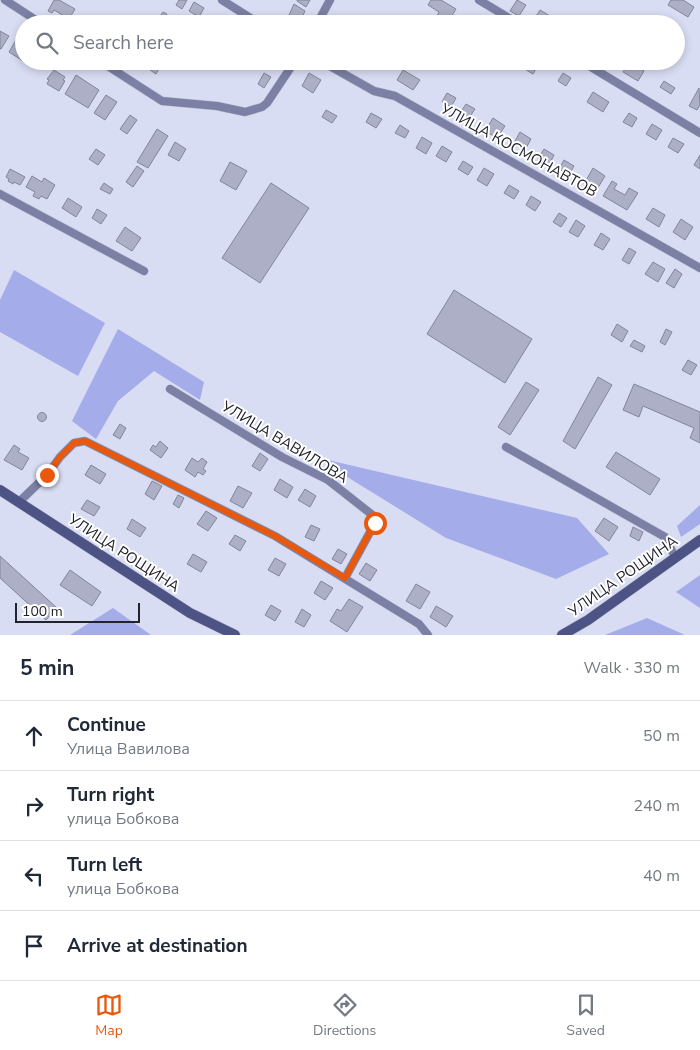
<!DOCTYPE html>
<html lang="en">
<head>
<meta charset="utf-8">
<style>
	:root { --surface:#fff; --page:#f6f6f7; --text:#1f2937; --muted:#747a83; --line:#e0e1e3; --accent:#ea580c }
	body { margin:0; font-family:"Nunito Sans",sans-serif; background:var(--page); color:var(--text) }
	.scale { position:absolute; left:15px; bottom:12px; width:125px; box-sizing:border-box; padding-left:5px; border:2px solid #22232b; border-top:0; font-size:14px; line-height:18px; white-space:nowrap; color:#22232b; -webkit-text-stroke:4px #fff; paint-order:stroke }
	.stop { position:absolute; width:15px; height:15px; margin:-11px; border:4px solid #ea580c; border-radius:50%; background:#fff }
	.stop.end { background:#ea580c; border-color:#fff; box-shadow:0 1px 5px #0008 }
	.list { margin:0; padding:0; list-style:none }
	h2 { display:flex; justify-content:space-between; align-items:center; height:65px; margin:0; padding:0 20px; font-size:21px }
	h2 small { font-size:16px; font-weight:400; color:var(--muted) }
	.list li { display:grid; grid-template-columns:32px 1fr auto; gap:15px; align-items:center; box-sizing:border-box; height:70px; padding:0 20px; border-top:1px solid var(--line) }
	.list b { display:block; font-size:19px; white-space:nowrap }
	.list p { margin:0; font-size:16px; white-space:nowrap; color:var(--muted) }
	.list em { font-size:16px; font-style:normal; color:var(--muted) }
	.icon { flex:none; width:28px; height:28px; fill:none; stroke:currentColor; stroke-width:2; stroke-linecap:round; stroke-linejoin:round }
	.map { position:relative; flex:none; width:700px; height:635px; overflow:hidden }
	.search { position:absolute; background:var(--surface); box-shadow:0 2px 8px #0003; left:15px; right:15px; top:15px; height:55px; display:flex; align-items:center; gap:12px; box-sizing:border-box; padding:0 18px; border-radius:28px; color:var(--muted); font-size:19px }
	.sheet { height:345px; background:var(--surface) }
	nav { display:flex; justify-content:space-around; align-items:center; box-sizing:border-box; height:70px; border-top:1px solid var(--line); background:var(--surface); font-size:14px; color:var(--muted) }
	nav a { display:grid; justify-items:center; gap:2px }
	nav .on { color:var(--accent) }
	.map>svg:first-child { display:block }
	.green { fill:#a4ace9 }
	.building { fill:#acafc5; stroke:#83869a }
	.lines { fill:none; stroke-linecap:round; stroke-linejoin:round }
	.street-casing { stroke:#b8bccf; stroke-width:9 }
	.secondary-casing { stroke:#b8bccf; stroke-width:11 }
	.street { stroke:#7b80a4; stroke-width:8 }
	.secondary { stroke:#4e5385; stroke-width:10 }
	.route { stroke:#ea580c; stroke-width:6 }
	.labels { text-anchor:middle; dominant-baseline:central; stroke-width:4; stroke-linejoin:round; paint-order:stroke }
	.street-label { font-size:15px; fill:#22232b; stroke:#fff }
</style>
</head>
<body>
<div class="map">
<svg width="700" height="635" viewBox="0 0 700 635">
	<rect width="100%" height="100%" fill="#d9ddf3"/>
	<!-- green -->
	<path class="green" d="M14,270L105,323L78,376L0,332V300Z
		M118,329L204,382L200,400L154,371L118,401L96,439L72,421Z
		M315,457L577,518L609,554L556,579L446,538Z
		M700,505V524L681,537L677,526Z
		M700,575V608L676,592Z
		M113,608L151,635H70Z
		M647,618L685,635H605Z"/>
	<!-- building -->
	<path class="building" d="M54,0H59L75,9L69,19L54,10L52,13L48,11Z
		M179,0H187L182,9L176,5Z
		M297,0H310L306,7L297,1Z
		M431,0H441L456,9L448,22L437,16L439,12L428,5Z
		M517,0L526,5L519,16L510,11Z
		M671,0H683L694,7L688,17L668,5Z
		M194,2L204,8L199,17L189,11Z
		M294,4L305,11L300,22L289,15Z
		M540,10L555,19L552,24H538L533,21Z
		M163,12L167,14L162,22L158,19Z
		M0,31L9,36L1,49H0Z
		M16,40L24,45V61H39L34,68L9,52Z
		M156,61L162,63L156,74L150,70Z
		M258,61H278L275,66L268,62L266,66Z
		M528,61L540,62L533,74L523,68Z
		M629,63L644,71L638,81L623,72Z
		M54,70L65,77L63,80L65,81L59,91L47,84L49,80L47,79Z
		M403,70L420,80L413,90L397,80Z
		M264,73L271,77L264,88L258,84Z
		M309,73L321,80L313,93L302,86Z
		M563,73L571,78L566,86L558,81Z
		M76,75L99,90L88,108L65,94Z
		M664,81L675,88L671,94L660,87Z
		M699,88L700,105L697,110L689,106Z
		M593,92L609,102L603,112L587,102Z
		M447,93L456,98L451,107L442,102Z
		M106,95L117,102L105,120L94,113Z
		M466,104L475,109L469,118L460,113Z
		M326,110L337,116L332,123L322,117Z
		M371,113L382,119L376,128L366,122Z
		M629,113L637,118L632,127L623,122Z
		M130,115L137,120L127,134L120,129Z
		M493,118L505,126L497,138L485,131Z
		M652,124L662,130L656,140L646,134Z
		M400,125L409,131L405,138L395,133Z
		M157,129L168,136L148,168L137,162Z
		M520,132L531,139L525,150L514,143Z
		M422,137L432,143L426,154L416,148Z
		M673,138L684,144L678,153L668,147Z
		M175,142L186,149L179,161L168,155Z
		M442,146L452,152L446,162L436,156Z
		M96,149L105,155L98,165L89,159Z
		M544,149L554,155L549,165L538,159Z
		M700,155V169L694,165Z
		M564,160L574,166L569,175L559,169Z
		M463,161L473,167L468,175L458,169Z
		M230,162L247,171L236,190L220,181Z
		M137,166L144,171L133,187L126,182Z
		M484,168L494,174L487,186L477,180Z
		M593,168L605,176L596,191L584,184Z
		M10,169L25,177L20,185L14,182L13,184L8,181L9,179L6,177Z
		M32,176L42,182L44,178L55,185L47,199L41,196L39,199L33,196L35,192L26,187Z
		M612,181L617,184L614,189L625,195L629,188L638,193L627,210L603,196Z
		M104,183L113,189L110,194L100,189Z
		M271,183L309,208L260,283L222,258Z
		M509,185L519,191L514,199L504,193Z
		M531,196L541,202L535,211L526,205Z
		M68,198L82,207L76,217L62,208Z
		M653,208L665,215L659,227L646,219Z
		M97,209L107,215L101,224L92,218Z
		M559,213L567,218L561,227L553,222Z
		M681,219L693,227L685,240L673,232Z
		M576,220L585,226L578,237L569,232Z
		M125,227L141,238L132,251L116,241Z
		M601,233L610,239L603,250L594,245Z
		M629,248L636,252L629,264L622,260Z
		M653,262L665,269L658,282L645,274Z
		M675,269L682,274L674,288L666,283Z
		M454,290L532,339L505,383L427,334Z
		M617,324L628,331L622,342L611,335Z
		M666,329L672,332L665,345L660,342Z
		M634,340L645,346L642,352L630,346Z
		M688,360L697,365L691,375L682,370Z
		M598,377L612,385L575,449L563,441Z
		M526,382L539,390L510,435L498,427Z
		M634,384L700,412V443L690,438L694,428L643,406L639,417L623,410Z
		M37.5 417a4.5 4.5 0 1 1 9 0a4.5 4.5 0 1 1-9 0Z
		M120,424L126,428L120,439L113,435Z
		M160,441L168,448L161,458L150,450L153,445L156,447Z
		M14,445L20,449L18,452L29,458L22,470L4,460Z
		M616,452L660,479L650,495L606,467Z
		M260,453L268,459L260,471L252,466Z
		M192,458L198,462L202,458L207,462L203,469L206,471L203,475L198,472L195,477L185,470Z
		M91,465L106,474L100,484L85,475Z
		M280,479L293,487L287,498L274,490Z
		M152,481L162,486L154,500L145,494Z
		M238,486L252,493L243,508L230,501Z
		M305,489L316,496L310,507L298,500Z
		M178,495L184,498L179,508L173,504Z
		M87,500L100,507L94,516L81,509Z
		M206,511L217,518L208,531L197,524Z
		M604,518L618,527L609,541L595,531Z
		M132,519L146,528L140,537L127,529Z
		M311,525L320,529L314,541L305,537Z
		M633,527L643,532L639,541L630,536Z
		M235,535L246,541L240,551L229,544Z
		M338,549L347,554L341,564L332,559Z
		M193,554L207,562L201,572L187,564Z
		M0,556L57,608L46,620L0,578Z
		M275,558L286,564L279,576L268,570Z
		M366,563L377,570L370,581L359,574Z
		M70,570L101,592L92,606L60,585Z
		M321,581L333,588L325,600L314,593Z
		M416,584L430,592L420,609L406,601Z
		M349,599L363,607L347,632L330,621L337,609L341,611Z
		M271,605L281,611L275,621L265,615Z
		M436,606L453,616L446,627L430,617Z
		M302,609L311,615L304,627L295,622Z"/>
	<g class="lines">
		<defs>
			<path id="street" d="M5,0L42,24
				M222,0L260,24
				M479,0L519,24
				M317,24L330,0
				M100,61L162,101L217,106L245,112L262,107L267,103L295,61
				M321,61L374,91L395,96L700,268
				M581,61L700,133
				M0,194L144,271
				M170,389L282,457L328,480L375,517V523L345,578
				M506,447L665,537L675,557
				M19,502L47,475L60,457L74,443L85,441L275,536L419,624L428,635"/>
			<path id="secondary" d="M0,490L190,613L235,635
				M562,635L588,620L700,540"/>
		</defs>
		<!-- street casing -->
		<use href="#street" class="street-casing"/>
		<!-- secondary casing -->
		<use href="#secondary" class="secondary-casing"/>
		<!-- street -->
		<use href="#street" class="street"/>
		<!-- secondary -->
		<use href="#secondary" class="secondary"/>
	</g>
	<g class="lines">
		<!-- route -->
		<path class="route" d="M47,475L60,457L74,443L85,441L275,536L345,578L375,523"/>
	</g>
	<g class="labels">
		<!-- street labels -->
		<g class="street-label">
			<text transform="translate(519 150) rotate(29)">УЛИЦА КОСМОНАВТОВ</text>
			<text transform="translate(285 442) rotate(31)">УЛИЦА ВАВИЛОВА</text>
			<text transform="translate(124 553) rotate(33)">УЛИЦА РОЩИНА</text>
			<text transform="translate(623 576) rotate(-35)">УЛИЦА РОЩИНА</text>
		</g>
	</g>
</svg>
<div class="scale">100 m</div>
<div class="stop" style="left:375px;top:523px"></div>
<div class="stop end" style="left:47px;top:475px"></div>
<div class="search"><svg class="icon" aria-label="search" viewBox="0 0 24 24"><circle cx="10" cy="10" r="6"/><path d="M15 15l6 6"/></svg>Search here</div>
</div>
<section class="sheet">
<h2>5 min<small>Walk · 330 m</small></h2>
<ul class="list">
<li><svg class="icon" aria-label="ahead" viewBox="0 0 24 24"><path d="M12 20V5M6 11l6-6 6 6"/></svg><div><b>Continue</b><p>Улица Вавилова</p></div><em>50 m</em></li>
<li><svg class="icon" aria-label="right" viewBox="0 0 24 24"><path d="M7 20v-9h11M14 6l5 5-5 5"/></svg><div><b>Turn right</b><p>улица Бобкова</p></div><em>240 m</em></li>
<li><svg class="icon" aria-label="left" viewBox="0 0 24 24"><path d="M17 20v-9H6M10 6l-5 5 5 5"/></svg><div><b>Turn left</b><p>улица Бобкова</p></div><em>40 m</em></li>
<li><svg class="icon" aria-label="arrive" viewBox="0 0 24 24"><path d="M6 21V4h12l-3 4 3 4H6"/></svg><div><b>Arrive at destination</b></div></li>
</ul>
</section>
<nav>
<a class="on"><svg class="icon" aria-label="map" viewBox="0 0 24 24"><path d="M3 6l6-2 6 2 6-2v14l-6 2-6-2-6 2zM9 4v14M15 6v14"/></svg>Map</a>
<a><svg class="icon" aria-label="directions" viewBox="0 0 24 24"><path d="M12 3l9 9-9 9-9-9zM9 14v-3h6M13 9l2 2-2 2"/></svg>Directions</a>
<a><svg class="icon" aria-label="saved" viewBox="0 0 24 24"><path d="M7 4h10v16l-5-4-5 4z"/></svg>Saved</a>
</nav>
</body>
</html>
